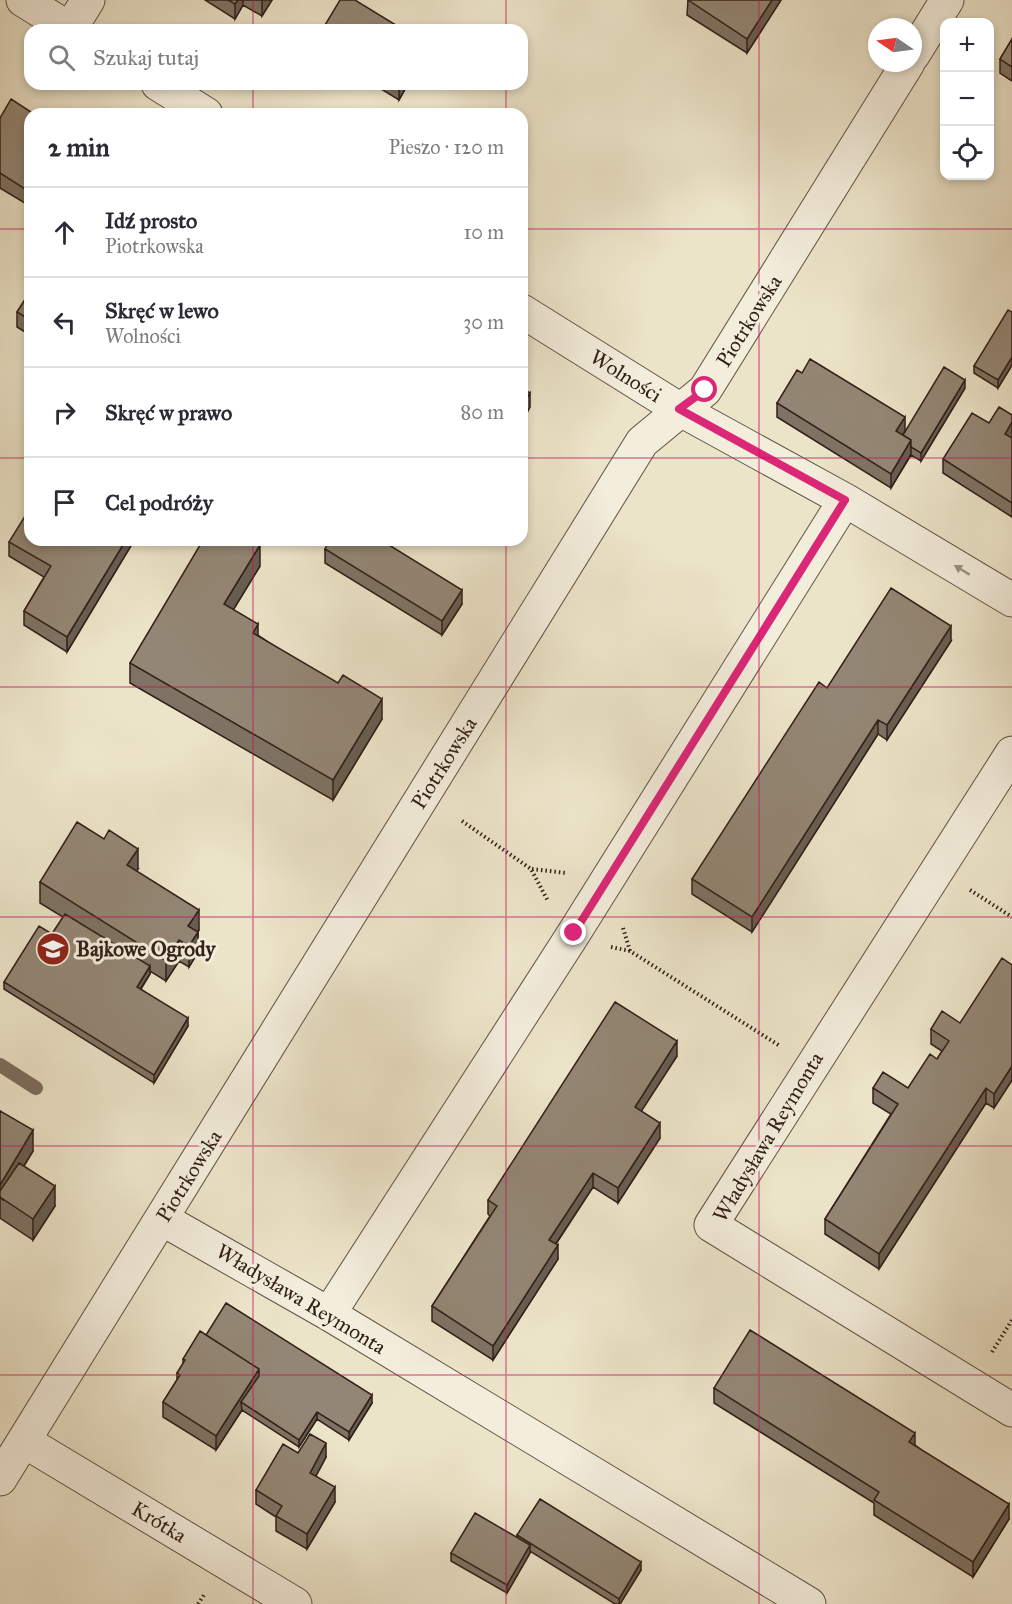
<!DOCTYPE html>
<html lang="pl">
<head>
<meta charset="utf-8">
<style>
	:root { --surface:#fff; --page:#f2f2f3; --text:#2b2b33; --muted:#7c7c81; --line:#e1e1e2 }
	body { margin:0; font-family:"IM FELL Great Primer",serif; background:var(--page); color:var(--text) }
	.controls { position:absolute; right:18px; top:18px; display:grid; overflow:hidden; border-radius:12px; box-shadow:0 3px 9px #0003 }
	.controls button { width:54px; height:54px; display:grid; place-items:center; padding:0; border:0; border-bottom:2px solid var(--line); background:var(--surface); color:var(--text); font:30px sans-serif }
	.compass { position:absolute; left:868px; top:18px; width:54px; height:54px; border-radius:50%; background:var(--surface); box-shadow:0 3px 9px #0003; rotate:283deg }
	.stop { position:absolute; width:18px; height:18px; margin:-14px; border:4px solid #db2777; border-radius:50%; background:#fff }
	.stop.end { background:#db2777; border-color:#fff; box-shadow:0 2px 6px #0008 }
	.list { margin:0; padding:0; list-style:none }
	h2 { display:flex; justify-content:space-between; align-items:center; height:78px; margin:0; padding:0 24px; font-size:26px }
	h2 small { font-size:20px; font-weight:400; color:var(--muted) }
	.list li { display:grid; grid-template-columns:39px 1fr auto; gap:18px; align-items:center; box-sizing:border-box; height:90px; padding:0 24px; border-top:2px solid var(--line) }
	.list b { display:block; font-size:22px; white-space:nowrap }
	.list p { margin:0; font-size:20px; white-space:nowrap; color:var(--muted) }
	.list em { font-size:20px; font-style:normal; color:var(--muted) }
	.icon { flex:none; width:33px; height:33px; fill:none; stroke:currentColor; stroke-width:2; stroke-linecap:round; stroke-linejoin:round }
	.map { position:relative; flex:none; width:1012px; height:1604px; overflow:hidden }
	.search { position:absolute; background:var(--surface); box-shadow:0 3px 9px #0003; left:24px; top:24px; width:504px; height:66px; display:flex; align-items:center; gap:15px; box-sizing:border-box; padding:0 21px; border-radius:18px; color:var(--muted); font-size:22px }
	.panel { position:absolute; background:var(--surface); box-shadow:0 3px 9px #0003; left:24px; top:108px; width:504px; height:438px; border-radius:18px }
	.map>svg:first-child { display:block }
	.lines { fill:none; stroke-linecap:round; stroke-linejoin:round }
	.stream { stroke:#7c6d5e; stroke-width:14 }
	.minor-casing { stroke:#605144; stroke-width:35 }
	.path { stroke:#322018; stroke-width:4; stroke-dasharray:1.5 3; stroke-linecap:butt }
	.minor { stroke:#f3eddc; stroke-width:33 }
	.wall { fill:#7e7364; stroke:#322018; stroke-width:1.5 }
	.shaded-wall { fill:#675e51; stroke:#322018; stroke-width:1.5 }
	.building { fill:#938674; stroke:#322018; stroke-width:1.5 }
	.oneway { fill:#9c9184 }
	.route { stroke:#db2777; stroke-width:8 }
	.grid { fill:none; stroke:#c2185b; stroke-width:1.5; stroke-opacity:0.55 }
	.labels { text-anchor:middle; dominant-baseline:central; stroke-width:6; stroke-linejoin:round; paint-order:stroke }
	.street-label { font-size:21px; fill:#322018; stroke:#f3eddc }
	.poi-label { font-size:21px; font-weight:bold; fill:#322018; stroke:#f3eddc; text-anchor:start }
</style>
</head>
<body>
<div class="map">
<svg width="1012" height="1604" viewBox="0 0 1012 1604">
	<rect width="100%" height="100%" fill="#ece4c9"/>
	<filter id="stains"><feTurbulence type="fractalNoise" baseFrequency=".00333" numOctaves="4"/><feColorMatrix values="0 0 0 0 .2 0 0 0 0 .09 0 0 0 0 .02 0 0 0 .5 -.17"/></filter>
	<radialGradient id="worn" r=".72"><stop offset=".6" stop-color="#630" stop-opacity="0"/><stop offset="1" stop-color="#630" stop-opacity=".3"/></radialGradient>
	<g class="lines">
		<!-- stream -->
		<path class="stream" d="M0,1065L36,1088"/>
		<defs>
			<path id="minor" d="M23,0L71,30
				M70,29L88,0
				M913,55L947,0
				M158,84L206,114
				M522,311L679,409L845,500L1012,600
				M1012,753L711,1225L1012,1410
				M162,1219L329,1314L809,1604
				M329,1314L574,933L845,500
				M24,1441L295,1604
				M0,1479L642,442L705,390L908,63"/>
		</defs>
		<!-- minor casing -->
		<use href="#minor" class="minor-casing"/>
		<!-- path -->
		<path class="path" d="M462,821L531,869L548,901
			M532,869L566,873
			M970,890L1012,917
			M623,928L630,951
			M611,947L630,951L780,1046
			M992,1352L1012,1320
			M198,1604L204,1595"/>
		<!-- minor -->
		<use href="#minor" class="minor"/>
	</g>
	<!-- wall -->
	<path class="wall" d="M205,0H272L262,16L243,5L235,19Z
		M688,0H781L747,53L687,15Z
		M1012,39V81L1000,73V59Z
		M373,84H408L399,100Z
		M30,114V201L28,205L0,188V118Z
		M30,292V335L17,327V312Z
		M1012,312V365L998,388L974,373V366Z
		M965,388L921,461L911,455L891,488L777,417V403L905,431Z
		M1012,415L1011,438L1012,517L943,473V459L989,423Z
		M132,540V544L67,652L24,625V611L44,577L9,556V542Z
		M325,549L462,604L442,635L325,563Z
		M260,566L233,610L258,635L382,719L333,800L130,683V663Z
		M951,641L887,740L878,734L752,932L692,894V879L827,688Z
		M138,869L136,871L199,930L198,931V952L189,967L179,961L166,981L150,971V974L141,989L188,1026L154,1083L4,989V982L52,934L63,917L40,903V882Z
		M1012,965V1080L994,1108L986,1103L879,1269L825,1234V1219L891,1114L873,1103V1088H908L937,1059L942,1051L931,1044V1029L960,1023Z
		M677,1056L641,1111L660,1138L618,1203L593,1187L556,1244L558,1259L493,1360L432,1321V1306L490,1216L488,1214V1200Z
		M0,1111L33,1151L24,1166L55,1206L33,1240L0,1218Z
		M206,1335L372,1403L349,1440L317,1419L299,1447L242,1410L216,1450L163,1417V1402L177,1380V1373L183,1364V1359Z
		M714,1388L915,1445L1009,1519L973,1577L874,1515V1503L714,1403Z
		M298,1453L326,1457L316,1476L335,1502L307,1549L276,1531V1517L256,1504V1490Z
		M517,1535L641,1570L620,1604H615L530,1551V1553L507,1593L451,1561V1553L517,1538Z"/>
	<!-- shaded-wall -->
	<path class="shaded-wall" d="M238,0H243V5L235,19V4Z
		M262,0H272L262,16Z
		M772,0H781L747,53V39Z
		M399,84H408L399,100Z
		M30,187V201L28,205V191Z
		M1012,357V365L998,388V380Z
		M965,380V388L921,461V453Z
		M530,393V407L527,413V426L522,434V406Z
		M905,417V431L896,445V431Z
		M1012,422V437L1005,448V434Z
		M911,440V454L891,488V474Z
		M126,540H132V544L67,652V637Z
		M260,545V566L224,625V604Z
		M462,590V604L442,635V621Z
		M258,624V644L253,633Z
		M951,626V641L887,740V725Z
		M382,699V719L333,800V780Z
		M878,720V734L752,932V917Z
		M138,849V869L127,886V865Z
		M199,910V930L188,946V926Z
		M198,932V952L189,967V946Z
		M179,940V961L166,981V961Z
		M150,966V974L137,994V987Z
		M188,1018V1026L154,1083V1075Z
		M677,1041V1056L635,1121V1107Z
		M1012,1066V1080L994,1108V1094Z
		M986,1088V1103L879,1269V1254Z
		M660,1123V1138L618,1203V1188Z
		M33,1130V1151L3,1200L0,1197V1185Z
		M593,1173V1187L549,1254V1240Z
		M55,1186V1206L33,1240V1219Z
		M558,1245V1259L493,1360V1346Z
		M259,1369V1383L241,1402L242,1410L216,1450V1436Z
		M372,1395V1403L349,1440V1432Z
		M317,1412V1419L299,1447V1440Z
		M915,1433V1448L909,1442Z
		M326,1443V1457L310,1487V1473Z
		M335,1487V1502L307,1549V1534Z
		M1009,1504V1519L973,1577V1562Z
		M530,1545V1553L507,1593V1585Z
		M641,1562V1570L620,1604H619V1599Z"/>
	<!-- building -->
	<path class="building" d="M228,0H238L235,4Z
		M340,0H355L404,30H322Z
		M688,0H772L747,39Z
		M1012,39V67L1000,59Z
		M11,99L34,114H30V187L28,191L0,173V118Z
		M30,292V320L17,312Z
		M1008,310L1012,312V357L998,380L974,366Z
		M810,359L905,417L896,431L911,440L891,474L777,403L797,370L802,373Z
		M944,367L965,380L921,453L911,447V440L903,435Z
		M522,388L530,393L522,406Z
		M999,407L1012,415V422L1005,434L1012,438V503L943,459L972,413L989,423Z
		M522,409L527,411L522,419Z
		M30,508V540H126L67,637L24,611L51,566L9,542Z
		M203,540H251L260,545L224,604L258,624L253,633L338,683L343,675L382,699L333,780L130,663Z
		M330,540H381L462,590L442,621L325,549Z
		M891,588L951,626L887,725L878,720L752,917L692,879L819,682L827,688Z
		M77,822L104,839L109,830L138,849L127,865L199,910L188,926L198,932L189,946L179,940L166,961L40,882Z
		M65,914L150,966L137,987L188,1018L154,1075L4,982L39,926L52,934Z
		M1002,958L1012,965V1066L994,1094L986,1088L879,1254L825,1219L898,1104L873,1088L883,1072L908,1088L930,1054L937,1059L949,1041L931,1029L942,1011L960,1023Z
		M615,1002L677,1041L635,1107L660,1123L618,1188L593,1173L549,1240L558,1245L493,1346L432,1306L497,1206L488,1200Z
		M0,1111L33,1130L0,1185Z
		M19,1163L55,1186L33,1219L0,1197V1191Z
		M226,1303L372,1395L349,1432L317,1412L299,1440L241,1402L259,1376V1369L206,1335Z
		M750,1330L915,1433L909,1442L1009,1504L973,1562L874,1500L879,1492L714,1388Z
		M200,1331L259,1369L216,1436L163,1402L180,1375L177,1373L185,1360L183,1359Z
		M310,1434L326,1443L310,1473L335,1487L307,1534L276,1516L282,1506L256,1490L283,1444L298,1453Z
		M540,1499L641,1562L619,1599L517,1535Z
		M475,1513L530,1545L507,1585L451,1553Z"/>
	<!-- one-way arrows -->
	<defs><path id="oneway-solid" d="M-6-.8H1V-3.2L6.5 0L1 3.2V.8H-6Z" transform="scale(1.5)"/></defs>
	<use class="oneway" href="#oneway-solid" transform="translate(962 570) rotate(-149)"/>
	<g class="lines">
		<!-- route -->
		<path class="route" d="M574,933L845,500L679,409L705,390"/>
	</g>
	<!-- grid -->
	<path class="grid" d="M253,0V30M506,0V30M759,0V1604M253,84V114M506,84V114M0,229H30M522,229H1012M0,458H30M522,458H1012M253,540V1604M506,540V1604M0,687H1012M0,917H1012M0,1146H1012M0,1375H1012"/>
	<!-- icons -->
	<defs>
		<symbol id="school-disc" viewBox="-11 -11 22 22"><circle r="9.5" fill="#8f2418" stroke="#f3eddc"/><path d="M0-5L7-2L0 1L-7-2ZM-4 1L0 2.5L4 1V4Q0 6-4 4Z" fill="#fff"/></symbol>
	</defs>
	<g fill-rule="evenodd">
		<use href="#school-disc" x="34" y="930" width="38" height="38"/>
	</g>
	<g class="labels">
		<!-- street labels -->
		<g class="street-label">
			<text transform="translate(749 321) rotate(-58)">Piotrkowska</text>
			<text transform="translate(626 376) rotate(32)">Wolności</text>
			<text transform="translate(444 763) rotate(-58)">Piotrkowska</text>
			<text transform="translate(768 1137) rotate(-59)">Władysława Reymonta</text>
			<text transform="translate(189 1176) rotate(-58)">Piotrkowska</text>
			<text transform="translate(301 1299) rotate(31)">Władysława Reymonta</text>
			<text transform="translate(159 1522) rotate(31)">Krótka</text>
		</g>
		<!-- poi labels -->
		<g class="poi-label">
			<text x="76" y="949">Bajkowe Ogrody</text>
		</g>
	</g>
	<rect width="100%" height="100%" filter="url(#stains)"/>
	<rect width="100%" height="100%" fill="url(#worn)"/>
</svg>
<div class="controls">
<button>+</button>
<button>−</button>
<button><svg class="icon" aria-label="locate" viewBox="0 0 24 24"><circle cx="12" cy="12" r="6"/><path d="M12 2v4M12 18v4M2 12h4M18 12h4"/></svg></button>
</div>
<svg class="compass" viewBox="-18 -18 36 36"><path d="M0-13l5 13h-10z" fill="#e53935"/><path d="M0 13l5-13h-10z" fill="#7c7c81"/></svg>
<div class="stop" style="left:705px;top:390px"></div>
<div class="stop end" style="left:574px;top:933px"></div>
<div class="search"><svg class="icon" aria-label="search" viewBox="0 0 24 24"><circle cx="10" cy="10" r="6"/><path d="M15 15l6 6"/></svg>Szukaj tutaj</div>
<section class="panel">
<h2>2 min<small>Pieszo · 120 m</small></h2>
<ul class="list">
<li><svg class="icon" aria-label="ahead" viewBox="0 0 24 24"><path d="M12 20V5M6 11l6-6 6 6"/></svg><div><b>Idź prosto</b><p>Piotrkowska</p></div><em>10 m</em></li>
<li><svg class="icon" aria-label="left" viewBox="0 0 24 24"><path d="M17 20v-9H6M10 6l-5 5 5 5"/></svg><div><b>Skręć w lewo</b><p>Wolności</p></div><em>30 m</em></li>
<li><svg class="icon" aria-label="right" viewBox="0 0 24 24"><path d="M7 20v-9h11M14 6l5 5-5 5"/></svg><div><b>Skręć w prawo</b></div><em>80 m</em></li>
<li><svg class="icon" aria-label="arrive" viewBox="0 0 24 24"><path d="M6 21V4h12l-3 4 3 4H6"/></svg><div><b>Cel podróży</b></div></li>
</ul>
</section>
</div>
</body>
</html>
